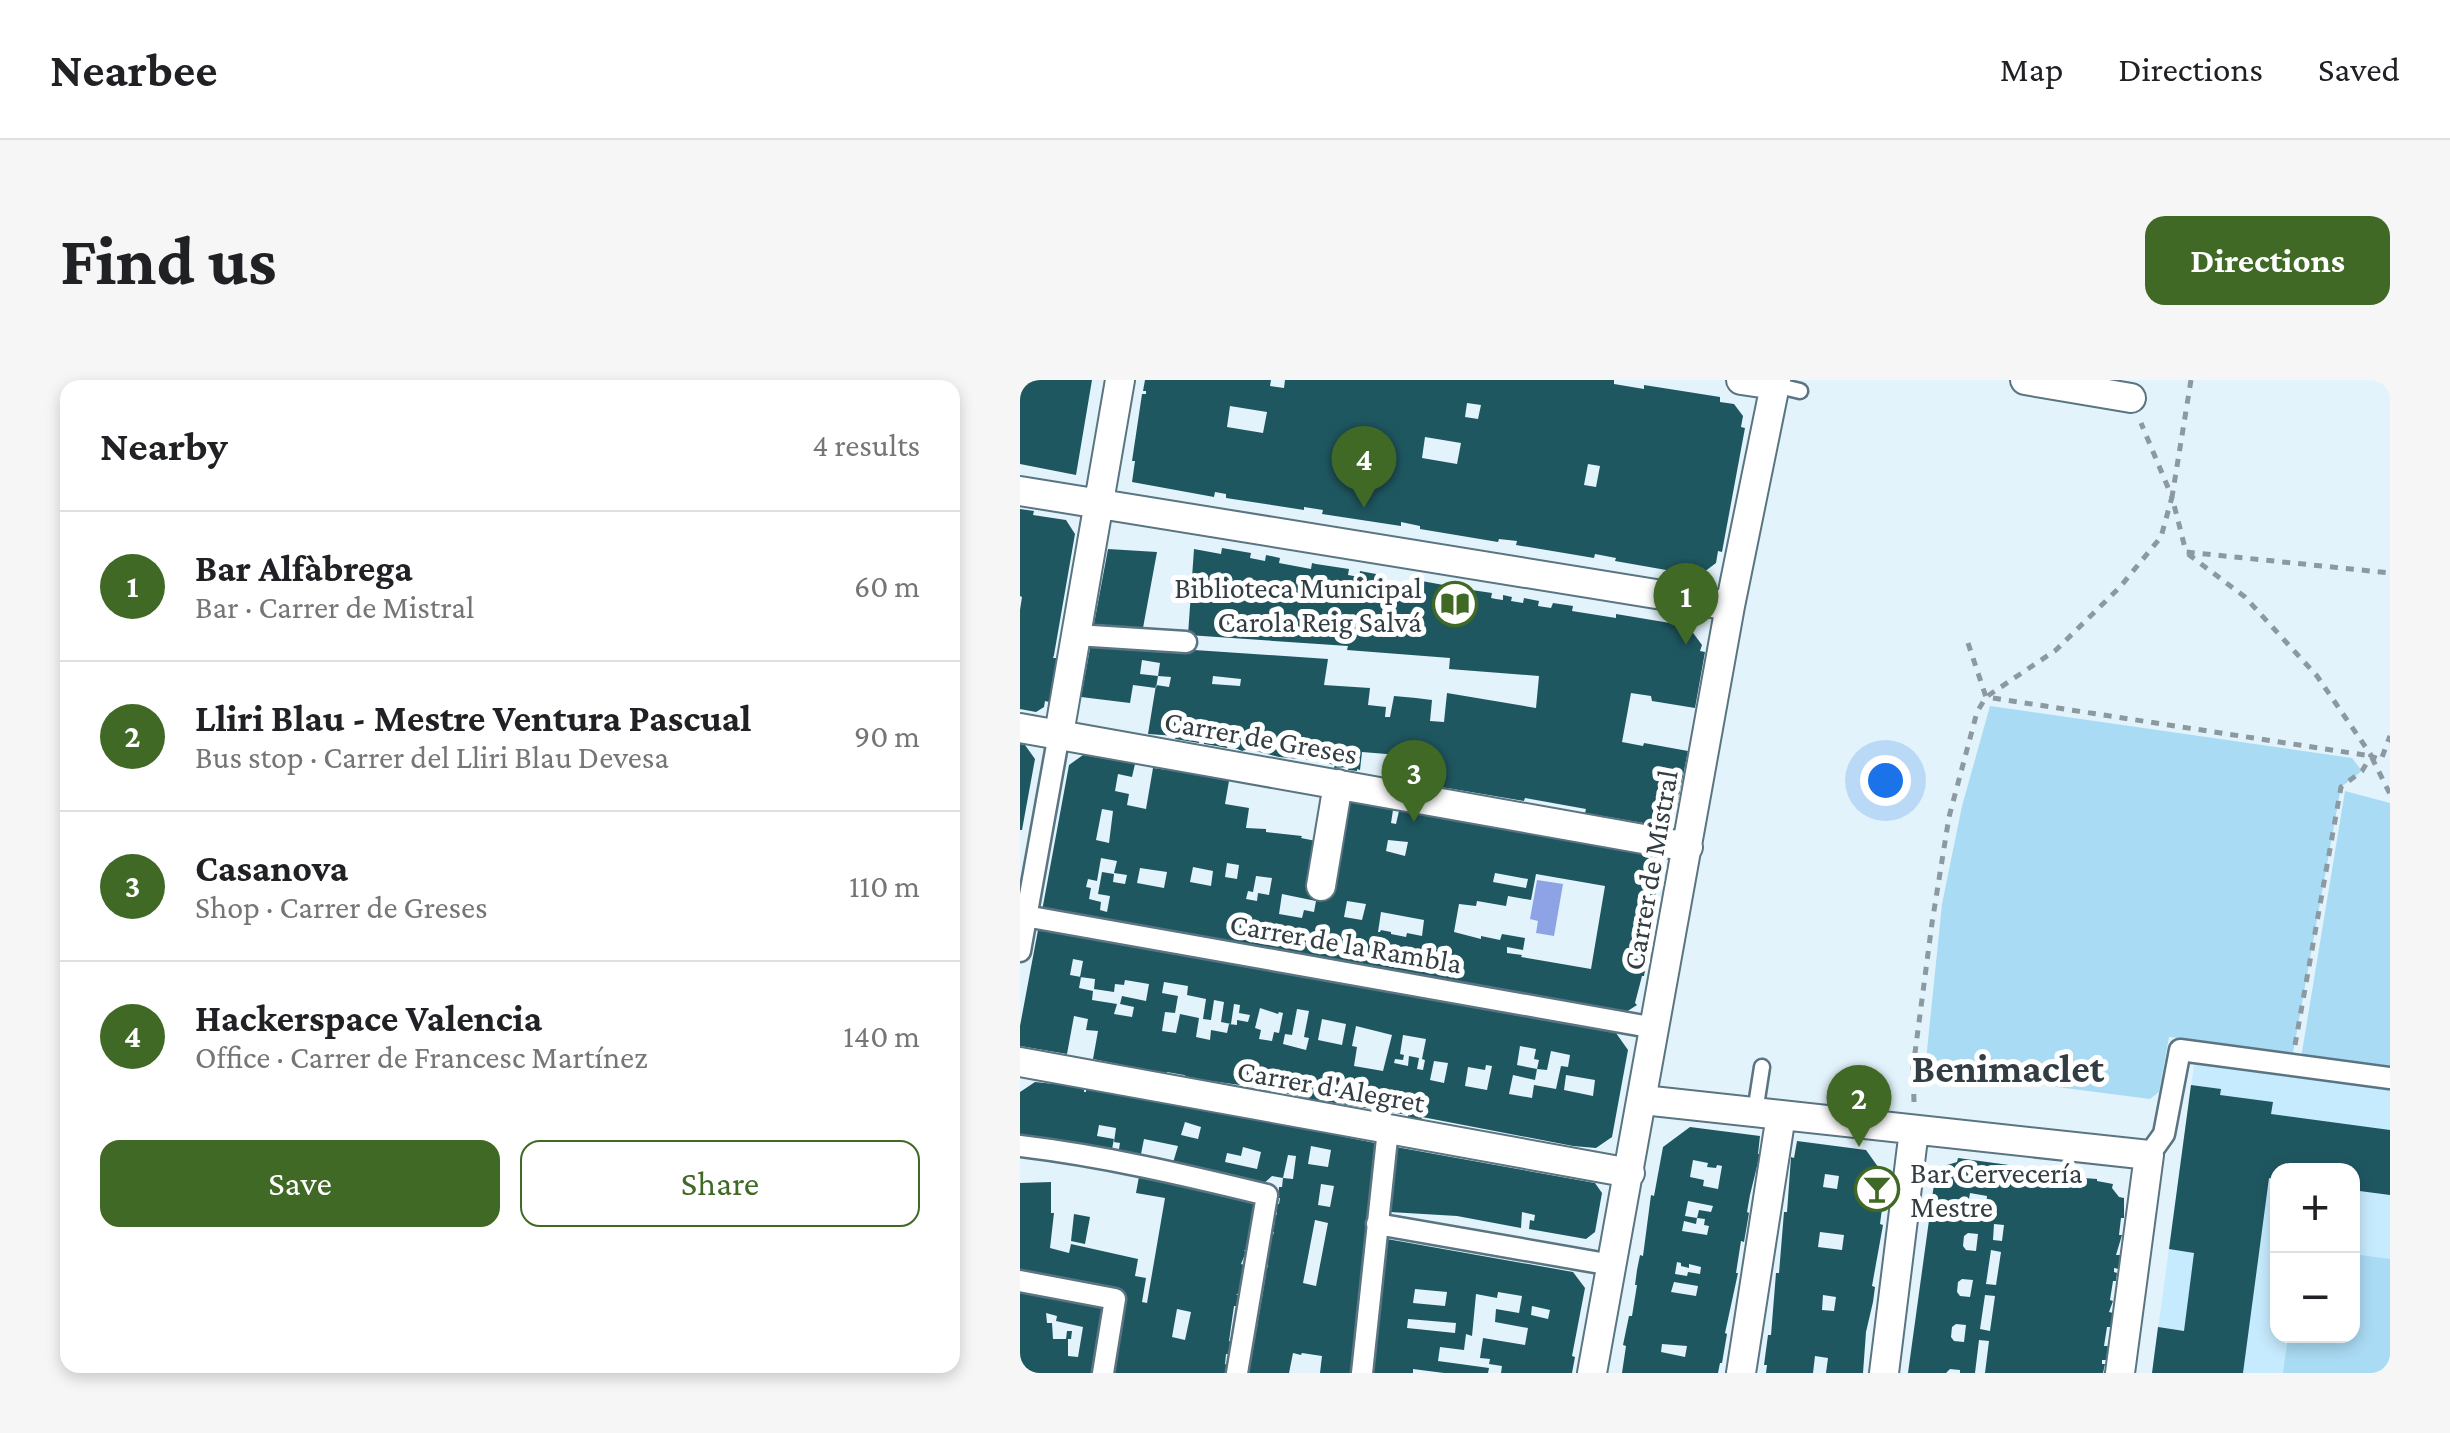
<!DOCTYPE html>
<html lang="en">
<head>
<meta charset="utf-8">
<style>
	:root { --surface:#fff; --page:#f6f6f6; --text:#202124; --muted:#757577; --line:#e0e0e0; --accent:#3f6925 }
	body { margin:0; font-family:"Crimson Pro",serif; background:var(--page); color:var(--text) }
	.controls { position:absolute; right:30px; bottom:30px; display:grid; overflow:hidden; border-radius:20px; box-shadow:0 5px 15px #0003 }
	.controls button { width:90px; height:90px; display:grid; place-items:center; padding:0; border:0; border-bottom:2px solid var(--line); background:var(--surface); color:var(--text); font:50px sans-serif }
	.you { position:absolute; left:865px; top:400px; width:35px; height:35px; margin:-25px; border:8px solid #fff; border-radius:50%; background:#1a73e8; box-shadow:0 0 0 15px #1a73e833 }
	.badge { display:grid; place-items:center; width:65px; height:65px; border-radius:50%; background:var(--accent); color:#fff; font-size:32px; font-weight:700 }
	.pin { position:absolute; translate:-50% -82px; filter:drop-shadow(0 2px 5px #0008) }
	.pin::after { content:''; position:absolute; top:52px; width:35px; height:30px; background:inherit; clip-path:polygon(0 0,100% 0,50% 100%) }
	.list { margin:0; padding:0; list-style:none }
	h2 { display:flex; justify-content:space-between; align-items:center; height:130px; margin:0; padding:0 40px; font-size:42px }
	h2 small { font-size:32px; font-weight:400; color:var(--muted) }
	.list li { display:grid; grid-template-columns:65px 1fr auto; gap:30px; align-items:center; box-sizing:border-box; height:150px; padding:0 40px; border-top:2px solid var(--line) }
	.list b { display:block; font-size:38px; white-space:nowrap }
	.list p { margin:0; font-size:32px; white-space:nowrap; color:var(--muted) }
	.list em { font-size:32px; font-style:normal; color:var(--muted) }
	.actions { display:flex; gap:20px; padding:30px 40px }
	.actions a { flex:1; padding:22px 0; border:2px solid var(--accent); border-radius:20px; text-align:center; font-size:35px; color:var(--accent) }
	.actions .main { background:var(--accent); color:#fff }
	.map { position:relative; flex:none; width:1370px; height:993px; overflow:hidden; border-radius:20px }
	header { display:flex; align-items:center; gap:60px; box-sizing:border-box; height:140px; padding:0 50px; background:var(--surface); border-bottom:2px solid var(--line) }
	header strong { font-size:48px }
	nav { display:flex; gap:55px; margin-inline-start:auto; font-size:35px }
	.intro { display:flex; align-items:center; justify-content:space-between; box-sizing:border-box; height:240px; padding:0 60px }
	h1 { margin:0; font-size:70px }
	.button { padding:25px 45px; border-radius:20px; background:var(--accent); color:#fff; font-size:35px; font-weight:700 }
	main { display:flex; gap:60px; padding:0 60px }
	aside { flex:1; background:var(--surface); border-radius:20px; box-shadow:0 5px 15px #0003 }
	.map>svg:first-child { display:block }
	.built { fill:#c7ebfe; fill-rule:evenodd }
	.green { fill:#aadbf4 }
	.water { fill:#8da3e5 }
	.building { fill:#1f5761; fill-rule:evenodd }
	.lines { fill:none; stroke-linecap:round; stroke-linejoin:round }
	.service-casing { stroke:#5a7481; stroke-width:19 }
	.pedestrian-casing { stroke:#5a7481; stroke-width:25 }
	.minor-casing { stroke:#5a7481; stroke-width:32 }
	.path { stroke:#8c99a1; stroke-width:5; stroke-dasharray:8 8; stroke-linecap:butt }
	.service { stroke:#fff; stroke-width:14 }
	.pedestrian { stroke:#fff; stroke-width:20 }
	.minor { stroke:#fff; stroke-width:28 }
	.labels { text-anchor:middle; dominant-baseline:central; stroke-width:10; stroke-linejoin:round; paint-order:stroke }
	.poi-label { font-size:30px; fill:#333e44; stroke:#fff; text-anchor:end }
	.street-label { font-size:30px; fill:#333e44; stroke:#fff }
	.district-label { font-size:40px; font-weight:bold; fill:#333e44; stroke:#fff }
</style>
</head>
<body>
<header>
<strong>Nearbee</strong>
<nav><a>Map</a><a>Directions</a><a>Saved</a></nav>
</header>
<div class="intro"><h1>Find us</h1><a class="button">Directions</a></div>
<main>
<aside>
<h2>Nearby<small>4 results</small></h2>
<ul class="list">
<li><span class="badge">1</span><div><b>Bar Alfàbrega</b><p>Bar · Carrer de Mistral</p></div><em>60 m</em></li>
<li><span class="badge">2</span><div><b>Lliri Blau - Mestre Ventura Pascual</b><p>Bus stop · Carrer del Lliri Blau Devesa</p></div><em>90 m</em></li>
<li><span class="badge">3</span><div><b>Casanova</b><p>Shop · Carrer de Greses</p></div><em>110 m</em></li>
<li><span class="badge">4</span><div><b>Hackerspace Valencia</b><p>Office · Carrer de Francesc Martínez</p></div><em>140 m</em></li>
</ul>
<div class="actions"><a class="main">Save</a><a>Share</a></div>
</aside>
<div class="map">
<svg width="1370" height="993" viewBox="0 0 1370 993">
	<rect width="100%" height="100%" fill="#e3f3fc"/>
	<!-- built -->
	<path class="built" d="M1175,677L1370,704V993H1132ZM1258,791H1332V956H1258Z"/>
	<!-- green -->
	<path class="green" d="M970,326L1332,378L1342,391L1321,407L1273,673L1149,657L1139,712L1130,719L905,690L922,524L942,426Z
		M1325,411L1370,423V690L1281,678Z
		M1333,874L1370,879V993H1263L1268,956H1332Z"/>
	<!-- water -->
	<path class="water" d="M517,500L543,504L534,556L516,553L518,541L510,539Z"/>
	<!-- building -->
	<path class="building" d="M0,0H72L56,95L0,84Z
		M125,0H251L250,6L264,8L265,0H594V4L624,9V5L700,17V22L714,24L723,36L721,47L725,48L702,172L698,171L696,183L684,192L669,190V194L595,181L596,178L575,174L574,178L496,165L497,161L479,159L478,162L400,149V146L381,142V146L302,134L303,130L284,127V130L206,118V114L195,112L194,117L112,102L115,81H112L122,14H126V11H123ZM447,23L461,25L458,39L445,37ZM210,26L247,32L243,53L207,47ZM405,57L441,63L437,84L402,78ZM568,84L580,86L576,107L564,105Z
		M0,129L14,131L13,135L46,140L55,154L34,275L33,278H37L29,322L25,321L24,327L16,332L0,329V230L2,217L0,216Z
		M202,168L231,173L230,178L245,181L246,175L260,178L259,183L291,189L292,183L296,184L329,189L328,195L339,197L340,191L356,194L355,199L389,205L391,199L429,206L428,211L444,214L445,209L472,213L471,218L476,219L483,220V215L492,217L491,221L503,223L504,218L519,221L518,226L531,228L533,223L553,226L552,231L596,238V234L668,246L682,265L680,271L685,272L675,328L632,321L631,316L611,313L602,362L623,366L624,363L668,371L657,426H652L651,435L635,445L565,433L566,429L505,418L504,421L421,407V404L419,403L389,398L391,376L342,372L340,390L337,389V391L328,390L329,387L314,388L315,385L290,380L259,377L228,369L222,371L208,365L207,368L196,366L184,364V362L179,361V363L155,359L156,356L128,354L136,305L149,307L151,297L138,296L136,308L113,305L110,323L61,317L71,263L308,279L304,305L350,308L348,325L366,327L365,337H370L374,316L396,318L412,320L410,341L424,342L427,313L516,328L519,296L429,289L430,278L327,270L328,266L168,255L174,169L201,174ZM122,280L140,283L138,296L120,294ZM193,296L221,299L220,306L192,304Z
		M88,169L137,172L123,248L74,244Z
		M0,364L5,365L15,379L2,450H0Z
		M63,375L115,384L112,397L98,394L95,411L109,414L107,425L126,429L133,388L207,398V400L209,401L205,424L229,428L226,448L246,449V452L282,456L281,458L296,461L288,509L313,514L329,422L373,430L371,443L376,444L379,431H383L540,459V457L553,461L554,459L596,469L597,467L606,468V470L613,472V470L623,471L640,492L635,518L638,519L636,530L633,529L630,550L633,551L630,564L627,563L623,584H626L624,596H622L615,623L617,625L603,634L22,531L49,385ZM82,429L93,431L89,463L76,460ZM368,460L388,462L385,476L366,471ZM81,478L97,481L94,493L107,495L105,504L93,502L94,494L82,492L78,514L90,516L87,532L80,530L81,522L69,519L71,508L66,507L68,499L77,501ZM207,483L219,485L217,499L205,497ZM173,487L193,491L191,506L170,502ZM120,488L147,492L144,508L117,503ZM475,493L508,499L506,508L473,502ZM516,494L585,506L571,589L501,577L502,575L487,573V567L503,570L505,558L482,554L480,560L461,556V559L434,552L439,524L456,526L457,521L486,526L488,516L511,520ZM236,496L252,498L249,515L238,513L237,521L226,519L228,511L233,512ZM262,514L296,521L294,532L284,530L282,538L259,534ZM327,521L346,524L342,540L324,537ZM361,532L404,540L402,556L387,553L386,557L371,554V552L361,550L360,552H358Z
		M18,550L596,653L608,670L592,757L576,768L553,766L402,737L401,741L388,738V735L290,719L256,711L239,710L234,707L170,698L164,695L147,692V694L73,679L78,651L66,650L68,639L54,636L47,674L0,666V646ZM53,579L63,581L60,597L75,599L74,609L94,612L95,604L104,605L105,600L129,604L126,621L102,616L100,624L114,627L112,637L94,634L97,624L72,620L73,611L59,608L61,597L50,595ZM144,602L168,606L167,615L186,619L183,639L191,640L194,620L204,622L201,642L211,644L214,624L220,625L219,633L230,635L228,642L217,640V645L209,644L207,653L191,650L190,660L176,657L179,638L160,634L156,653L142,651L145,632L155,633L158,616L142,613ZM240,628L258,634L259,632L263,633L259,653L254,652L252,661L239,659L241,650L235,648ZM277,629L289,631L284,657L289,658L286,670L263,664L265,654L272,655ZM302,639L326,644L322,665L298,660ZM336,646L372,655L363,691L334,686L337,667L332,666ZM383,655L406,659L402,679L405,680L403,690L397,689L399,678L389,676L388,686L374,683L375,679L383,680L384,675L380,674ZM500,666L516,669L514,679L519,680L517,689L497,685ZM531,671L550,675L548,687L541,686L536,709L514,705L512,718L489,714L493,695L515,700L517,689L527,690ZM414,681L428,683L424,703L410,700ZM466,685L472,686L467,710L445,706L448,687L465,690ZM546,695L575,700L573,716L544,710Z
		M15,702L54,706L64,708V712H66V705L355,763L334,968H337L336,986H333L332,993H300L302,976L282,973L281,975L273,973L269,993H229L231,974V970H233L246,894H244L245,888H247L248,886V883H245L247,876L249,877L248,867H251V855H253L254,852H251L255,843L254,840L255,834L257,835L256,824H259L260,818H258L259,807H262L263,798L273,799L276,776L268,775L263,798L252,796L241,806L152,786L158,766L124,759L120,779L98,775L100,763L94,762L96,748L79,745L77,756L94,759L91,774L0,759V712ZM165,742L181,747L178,759L161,755ZM291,766L311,770L308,787L288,784ZM223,767L241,772L237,789L205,782L207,773L221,776ZM301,804L314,806L310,827L298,825ZM295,840L308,843L296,906L283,903Z
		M1171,705L1201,709L1200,715L1253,722L1251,734L1370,750V815L1332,810V790H1258V800L1249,798L1223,993H1132L1138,947L1164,951L1174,873L1149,869Z
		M670,747L740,756L738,774H740L730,815L727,832L729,833L724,862L721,861L716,893H718L705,953L707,954L702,983H700L698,993H602L606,966L603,965L609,936H612L617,905H615L617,890L620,875L623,876L631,815L634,816L643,767ZM673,780L688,783L687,787L696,788L697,785L702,786L698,809L683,806L684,800L670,797ZM668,821L693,826L691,832L679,830L677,838L685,839L684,845L689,846L687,855L662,851L664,841L676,844L677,838L665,836ZM657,882L661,883V886L669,888V884L681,887L680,894L668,892L667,896L655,894ZM654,902L678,906L676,916L651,912ZM642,964L667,966L665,977L641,972Z
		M777,761L846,770L866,798L860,844L863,845L852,906L855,907L853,922L846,952L843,993H806L808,978L795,976L793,993H746L747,985H744L748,955H751L756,893H759L764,832H767L771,777L774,778ZM805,794L819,796L817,809L803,807ZM800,852L824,855L822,870L798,867ZM803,915L816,917L814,931L802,930Z
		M376,767L575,803L582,813L575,852L566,859L509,849L510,840L514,841L515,835L502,832L501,848L437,836L370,832Z
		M938,778L989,785L988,789L996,790L1001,791L1002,787L1018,789L1017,793L1042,796V794L1051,795V797L1077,799V801L1093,804L1092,808L1099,817L1104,818V838H1101L1099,855H1102L1096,875H1101L1099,889L1094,888V892L1097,893L1096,901H1093L1090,920L1093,921L1089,932L1093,933L1091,947H1087L1084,966H1088L1086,980H1082V984H1085L1083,993H965L969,961L959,960L955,993H940V990L930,989L926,993H888L914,804H918L919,794L924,786L937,782ZM950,813L967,816L966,827L948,825ZM974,844L984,845L982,861L973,860ZM948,853L958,854L956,871L946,870L943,866L944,856ZM971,870L981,872L976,905L966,904ZM942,899L953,900L950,917L940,916L937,912L938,902ZM965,915L975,916L970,951L960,949ZM936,944L946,945L944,962L934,961L931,957L932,947Z
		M120,791L235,817L227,870H224L226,872L221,884L224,885L219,913L216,915H219L217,926H214L209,961L211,962L209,974H206L205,984L207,985L206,993H87L103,914L0,893V803L31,802V833H34L30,868L49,873L51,864L118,879L115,896L126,898L122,922L127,923L145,818L116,813ZM157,929L171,932L165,960L152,957Z
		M54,834L70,837L65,864L51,861Z
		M367,859L553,892L565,908L552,976L555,977L552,993H481L482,986L469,984L470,979L460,978L463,958L505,965L508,948L475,942L476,929L499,933L502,916L478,912L477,918L456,914L452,956L446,954L444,970L420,967L418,981L469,988L468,993H424L393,989V993H353ZM395,909L427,912L425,926L393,923ZM512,926L530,930L528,939L511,935ZM388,939L436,943L435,953L387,948Z
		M0,908L87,926L76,993H0ZM26,933L37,936L36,941L63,947L58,977L48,976V959H51L52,951H47L46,959H33L32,943H27Z"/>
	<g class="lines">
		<defs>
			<path id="service" d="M755,5L780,11
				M735,732L742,687"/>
			<path id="pedestrian" d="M56,255L166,262
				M0,535L635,648
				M0,571L39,354
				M0,766C84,776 165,795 247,815L217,993
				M1129,775L1144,754L1160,670L1370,698
				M357,844L592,885
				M0,901L95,919L83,993
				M342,993L368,749"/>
			<path id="minor" d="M721,0L755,5
				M1005,0L1111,18
				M0,111L710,226
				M0,348L668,467
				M39,354L100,0
				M301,506L318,404
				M0,682L610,793
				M623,720L1129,775L1100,993
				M572,993L710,226L756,0
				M721,993L761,735
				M864,993L894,750"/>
		</defs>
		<!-- service casing -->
		<use href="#service" class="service-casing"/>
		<!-- pedestrian casing -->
		<use href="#pedestrian" class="pedestrian-casing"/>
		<!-- minor casing -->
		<use href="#minor" class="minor-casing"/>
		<!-- path -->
		<path class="path" d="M1171,0L1152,117L1166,172L1370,193
			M1168,174L1225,217L1297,296L1351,375
			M948,263L966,317L1351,376L1370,414
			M1275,665L1321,407L1342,391L1351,376L1361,380L1370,356
			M894,722L893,688L912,543L929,437L957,332L966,317L1036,270L1100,207L1141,157L1152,117L1121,43"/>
		<!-- service -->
		<use href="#service" class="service"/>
		<!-- pedestrian -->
		<use href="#pedestrian" class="pedestrian"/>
		<!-- minor -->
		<use href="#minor" class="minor"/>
	</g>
	<!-- icons -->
	<defs>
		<symbol id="library-ring" viewBox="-11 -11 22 22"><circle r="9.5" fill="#fff" stroke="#3f6925" stroke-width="1.5"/><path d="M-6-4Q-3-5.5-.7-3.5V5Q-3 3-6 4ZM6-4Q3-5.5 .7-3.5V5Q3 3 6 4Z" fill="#3f6925"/></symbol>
		<symbol id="bar-ring" viewBox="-11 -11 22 22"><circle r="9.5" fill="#fff" stroke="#3f6925" stroke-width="1.5"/><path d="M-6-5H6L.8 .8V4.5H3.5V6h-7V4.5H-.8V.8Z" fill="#3f6925"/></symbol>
	</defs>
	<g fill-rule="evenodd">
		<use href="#library-ring" x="410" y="199" width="50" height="50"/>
		<use href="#bar-ring" x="832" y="784" width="50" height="50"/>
	</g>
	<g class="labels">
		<!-- poi labels -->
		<g class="poi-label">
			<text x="402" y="207">Biblioteca Municipal<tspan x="402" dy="34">Carola Reig Salvá</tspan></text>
			<text x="890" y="792" text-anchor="start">Bar Cervecería<tspan x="890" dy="34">Mestre</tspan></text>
		</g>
		<!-- street labels -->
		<g class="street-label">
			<text transform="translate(241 357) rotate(10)">Carrer de Greses</text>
			<text transform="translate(630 490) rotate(-80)">Carrer de Mistral</text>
			<text transform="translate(326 563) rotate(10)">Carrer de la Rambla</text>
			<text transform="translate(311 706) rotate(10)">Carrer d'Alegret</text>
		</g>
		<!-- district labels -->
		<g class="district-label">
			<text x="988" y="688">Benimaclet</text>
		</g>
	</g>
</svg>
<div class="controls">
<button>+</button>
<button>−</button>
</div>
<div class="you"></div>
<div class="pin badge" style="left:666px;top:265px">1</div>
<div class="pin badge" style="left:839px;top:767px">2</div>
<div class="pin badge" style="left:394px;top:442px">3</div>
<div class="pin badge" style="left:344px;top:128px">4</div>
</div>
</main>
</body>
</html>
